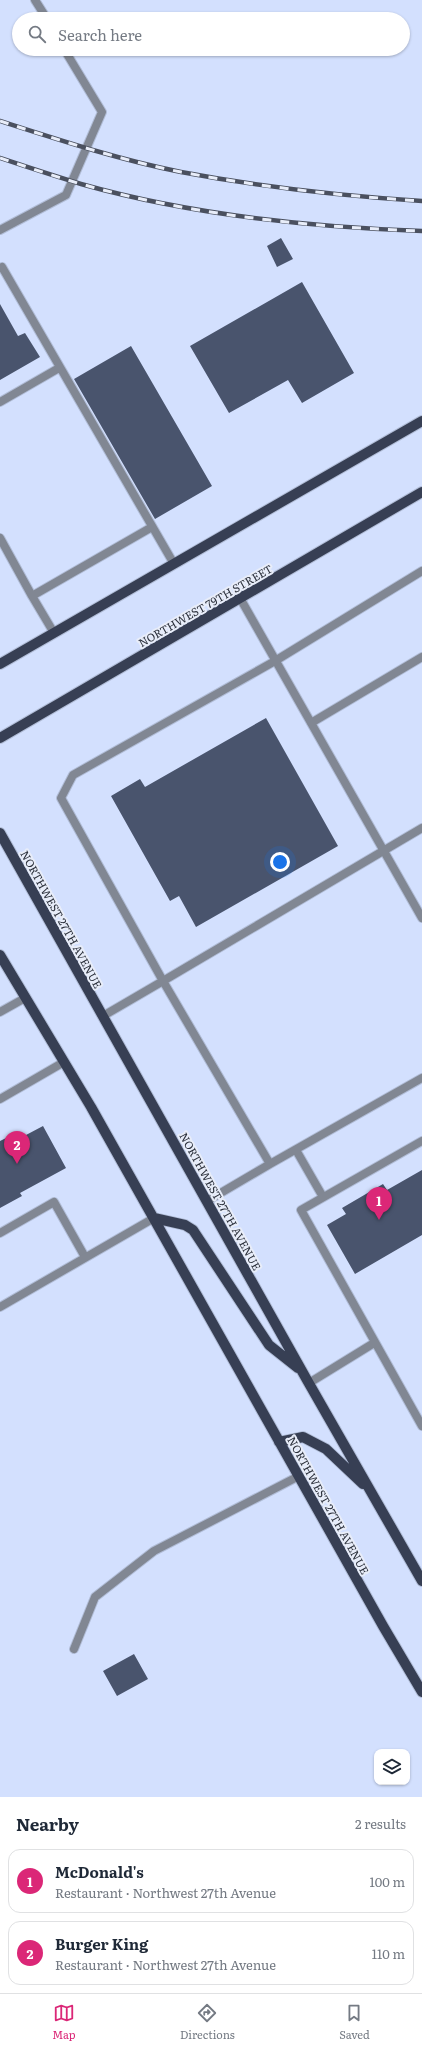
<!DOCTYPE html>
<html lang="en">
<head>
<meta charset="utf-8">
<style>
	:root { --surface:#fff; --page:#f6f6f7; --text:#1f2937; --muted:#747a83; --line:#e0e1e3; --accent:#db2777 }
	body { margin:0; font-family:Literata,serif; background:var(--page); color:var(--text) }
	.controls { position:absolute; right:12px; bottom:12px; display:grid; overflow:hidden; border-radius:8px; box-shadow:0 1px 3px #0004 }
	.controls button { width:36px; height:36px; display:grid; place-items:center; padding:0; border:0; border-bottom:1px solid var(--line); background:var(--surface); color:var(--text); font:20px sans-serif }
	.you { position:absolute; left:280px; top:862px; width:14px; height:14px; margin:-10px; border:3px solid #fff; border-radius:50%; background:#1a73e8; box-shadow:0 0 0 6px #1a73e833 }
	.badge { display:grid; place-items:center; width:26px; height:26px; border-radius:50%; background:var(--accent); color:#fff; font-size:13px; font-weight:700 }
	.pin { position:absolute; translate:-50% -33px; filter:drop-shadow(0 1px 2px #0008) }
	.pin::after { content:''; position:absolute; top:21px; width:14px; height:12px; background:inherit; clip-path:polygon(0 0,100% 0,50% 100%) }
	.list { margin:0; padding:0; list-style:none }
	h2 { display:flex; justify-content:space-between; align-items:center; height:52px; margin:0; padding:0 16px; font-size:17px }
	h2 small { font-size:13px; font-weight:400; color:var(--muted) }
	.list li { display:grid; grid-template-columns:26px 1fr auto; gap:12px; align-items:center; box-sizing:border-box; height:64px; margin:0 8px 8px; padding:0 8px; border:1px solid var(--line); border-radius:12px }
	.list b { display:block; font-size:15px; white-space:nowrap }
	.list p { margin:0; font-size:13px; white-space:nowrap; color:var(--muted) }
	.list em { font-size:13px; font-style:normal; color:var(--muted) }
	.icon { flex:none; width:22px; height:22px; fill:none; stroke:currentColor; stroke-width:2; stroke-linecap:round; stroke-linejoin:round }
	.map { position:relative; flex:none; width:422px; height:1797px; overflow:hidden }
	.search { position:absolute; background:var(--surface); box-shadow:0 1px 3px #0004; left:12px; right:12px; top:12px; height:44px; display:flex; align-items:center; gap:10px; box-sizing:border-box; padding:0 14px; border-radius:22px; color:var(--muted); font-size:15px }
	.sheet { height:196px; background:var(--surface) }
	nav { display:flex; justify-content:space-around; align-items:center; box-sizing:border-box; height:56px; border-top:1px solid var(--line); background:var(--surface); font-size:11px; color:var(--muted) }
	nav a { display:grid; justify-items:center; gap:2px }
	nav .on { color:var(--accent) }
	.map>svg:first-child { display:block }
	.building { fill:#49546d }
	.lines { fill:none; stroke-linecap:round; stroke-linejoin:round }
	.lane-casing { stroke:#b1bdd7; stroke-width:10 }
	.street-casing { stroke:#b1bdd7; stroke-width:10 }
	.primary-casing { stroke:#b1bdd7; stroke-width:12 }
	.lane { stroke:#818793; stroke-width:8 }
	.street { stroke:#818793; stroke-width:8 }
	.primary { stroke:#373f54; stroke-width:10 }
	.rail-casing { stroke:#4a505f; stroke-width:4.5 }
	.rail { stroke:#e8edf9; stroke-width:3; stroke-dasharray:9; stroke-linecap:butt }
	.labels { text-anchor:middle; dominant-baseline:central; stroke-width:4; stroke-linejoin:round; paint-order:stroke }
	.street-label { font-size:11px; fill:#2b303b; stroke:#e8edf9 }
</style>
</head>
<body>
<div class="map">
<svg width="422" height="1797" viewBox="0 0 422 1797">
	<rect width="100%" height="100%" fill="#d3e0fe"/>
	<!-- building -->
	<path class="building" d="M281,238L293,259L277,267L267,246Z
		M302,282L354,373L302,403L288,380L229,413L190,346Z
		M0,304L18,336L25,333L40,357L0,380Z
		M131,346L212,486L155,519L74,379Z
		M266,718L338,846L196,927L179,896L170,901L111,796L140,779L145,787Z
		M43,1126L66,1168L20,1193L22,1196L0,1208V1141L6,1138L9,1144Z
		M422,1170V1235L355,1274L327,1225L346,1214L342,1208L383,1184L387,1190Z
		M134,1654L148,1679L117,1696L103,1671Z"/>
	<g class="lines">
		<defs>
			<path id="lane" d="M35,0L47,19
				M0,230L66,195L102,112L64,49
				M0,268L2,267L174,564
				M0,402L59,368
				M0,538L32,596L152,527
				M32,596L54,633
				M240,598L422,918
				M311,723L422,657
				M422,828L163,981L270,1164L422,1078
				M103,1016L163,981L61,798L73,775L275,661L422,571
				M0,1099L64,1062
				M422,1141L301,1210L422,1426
				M296,1150L323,1197
				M207,1201L270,1164
				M0,1233L54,1202L85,1257
				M309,1383L374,1343
				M74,1649L95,1597L154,1551L299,1476"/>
			<path id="street" d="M0,1012L25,998
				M0,1307L154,1218"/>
			<path id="primary" d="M0,664L422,421
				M0,738L422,492
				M0,833L307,1380L422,1581
				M0,955L91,1107L383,1626L422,1692
				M154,1218L185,1225L193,1230L269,1345L298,1368
				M279,1442L303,1437L326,1449L363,1484"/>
		</defs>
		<!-- lane casing -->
		<use href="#lane" class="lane-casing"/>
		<!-- street casing -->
		<use href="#street" class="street-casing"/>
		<!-- primary casing -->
		<use href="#primary" class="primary-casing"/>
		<!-- lane -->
		<use href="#lane" class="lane"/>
		<!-- street -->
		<use href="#street" class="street"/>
		<!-- primary -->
		<use href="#primary" class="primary"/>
		<defs>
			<path id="rail" d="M0,121C59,140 120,160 181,172C261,187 341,196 422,201
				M0,158C27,167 54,176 81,184C191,215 308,227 422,231"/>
		</defs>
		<!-- rail casing -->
		<use href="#rail" class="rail-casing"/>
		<!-- rail -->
		<use href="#rail" class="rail"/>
	</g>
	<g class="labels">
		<!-- street labels -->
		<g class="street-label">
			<text transform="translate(205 605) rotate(-30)">NORTHWEST 79TH STREET</text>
			<text transform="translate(62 919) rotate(61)">NORTHWEST 27TH AVENUE</text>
			<text transform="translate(221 1201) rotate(61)">NORTHWEST 27TH AVENUE</text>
			<text transform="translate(329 1505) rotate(61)">NORTHWEST 27TH AVENUE</text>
		</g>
	</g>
</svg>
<div class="controls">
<button><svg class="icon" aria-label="layers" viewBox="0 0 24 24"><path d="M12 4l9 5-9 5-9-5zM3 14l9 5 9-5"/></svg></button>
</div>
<div class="you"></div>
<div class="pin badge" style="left:379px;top:1220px">1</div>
<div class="pin badge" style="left:17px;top:1164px">2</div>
<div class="search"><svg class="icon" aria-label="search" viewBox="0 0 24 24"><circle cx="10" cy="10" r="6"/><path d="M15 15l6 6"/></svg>Search here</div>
</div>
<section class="sheet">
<h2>Nearby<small>2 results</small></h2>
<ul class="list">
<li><span class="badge">1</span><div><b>McDonald's</b><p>Restaurant · Northwest 27th Avenue</p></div><em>100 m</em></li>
<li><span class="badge">2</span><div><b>Burger King</b><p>Restaurant · Northwest 27th Avenue</p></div><em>110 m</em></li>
</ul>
</section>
<nav>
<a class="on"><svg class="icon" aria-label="map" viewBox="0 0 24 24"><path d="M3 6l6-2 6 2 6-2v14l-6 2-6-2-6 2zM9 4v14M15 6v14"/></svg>Map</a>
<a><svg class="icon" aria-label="directions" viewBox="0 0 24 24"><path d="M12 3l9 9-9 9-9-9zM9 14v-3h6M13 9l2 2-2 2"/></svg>Directions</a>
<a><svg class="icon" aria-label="saved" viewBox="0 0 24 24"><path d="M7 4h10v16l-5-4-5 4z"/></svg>Saved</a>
</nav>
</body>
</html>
